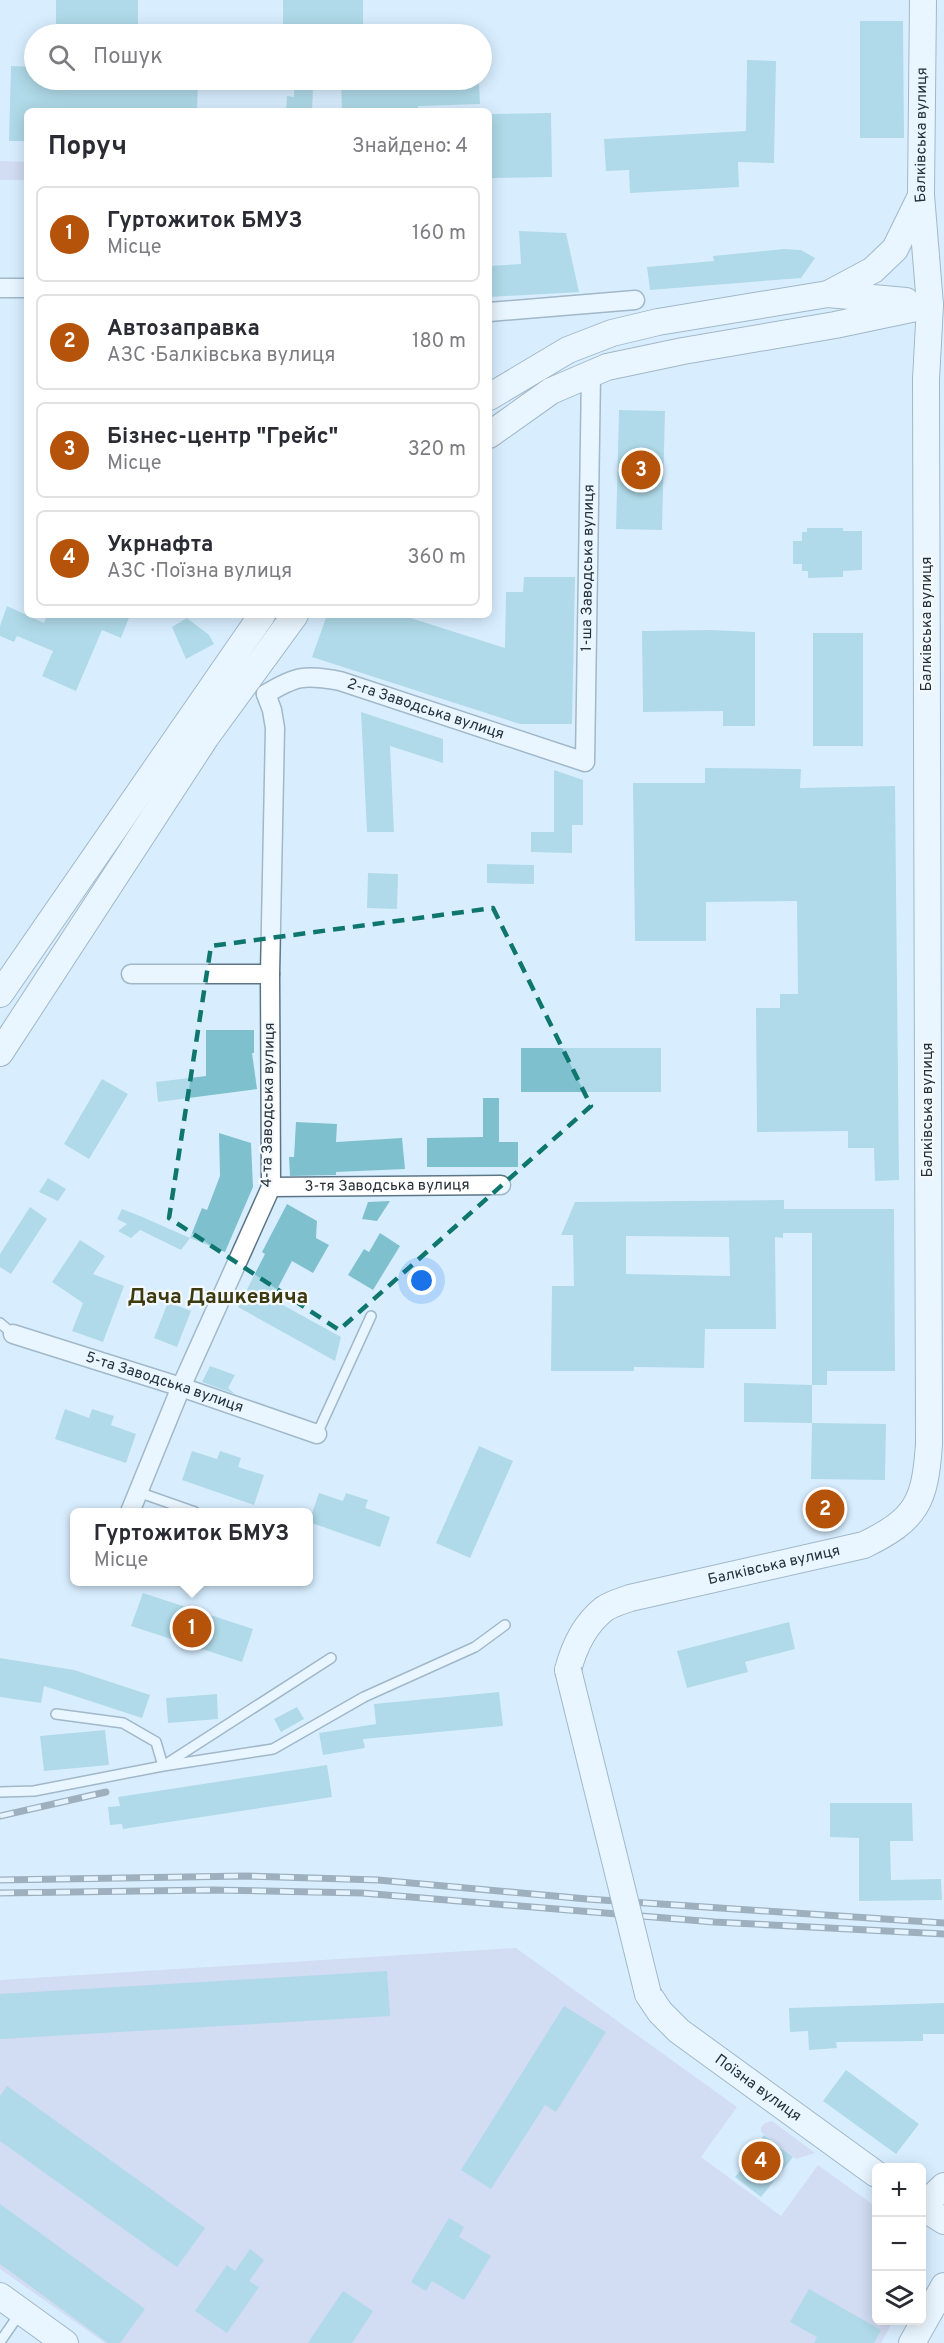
<!DOCTYPE html>
<html lang="uk">
<head>
<meta charset="utf-8">
<style>
	:root { --surface:#fff; --page:#f7f7f7; --text:#2b2b33; --muted:#7c7c81; --line:#e1e1e2; --accent:#b45309 }
	body { margin:0; font-family:Overpass,sans-serif; background:var(--page); color:var(--text) }
	.controls { position:absolute; right:18px; bottom:18px; display:grid; overflow:hidden; border-radius:9px; box-shadow:0 3px 15px #0003 }
	.controls button { width:54px; height:54px; display:grid; place-items:center; padding:0; border:0; border-bottom:2px solid var(--line); background:var(--surface); color:var(--text); font:30px sans-serif }
	.you { position:absolute; left:422px; top:1281px; width:21px; height:21px; margin:-15px; border:4px solid #fff; border-radius:50%; background:#1a73e8; box-shadow:0 0 0 9px #1a73e833 }
	.badge { display:grid; place-items:center; width:39px; height:39px; border-radius:50%; background:var(--accent); color:#fff; font-size:20px; font-weight:700 }
	.pin { position:absolute; translate:-50% -50%; border:3px solid #fff; box-shadow:0 2px 6px #0006 }
	.popup { position:absolute; left:70px; top:1508px; width:243px; height:78px; box-sizing:border-box; display:grid; place-content:center; border-radius:9px; background:var(--surface); filter:drop-shadow(0 2px 4px #0005); font-size:20px; white-space:nowrap; color:var(--muted) }
	.popup b { font-size:22px; color:var(--text) }
	.popup::after { content:''; position:absolute; left:50%; top:100%; margin-left:-12px; border:12px solid transparent; border-top-color:var(--surface) }
	.list { margin:0; padding:0; list-style:none }
	h2 { display:flex; justify-content:space-between; align-items:center; height:78px; margin:0; padding:0 24px; font-size:26px }
	h2 small { font-size:20px; font-weight:400; color:var(--muted) }
	.list li { display:grid; grid-template-columns:39px 1fr auto; gap:18px; align-items:center; box-sizing:border-box; height:96px; margin:0 12px 12px; padding:0 12px; border:2px solid var(--line); border-radius:9px }
	.list b { display:block; font-size:22px; white-space:nowrap }
	.list p { margin:0; font-size:20px; white-space:nowrap; color:var(--muted) }
	.list em { font-size:20px; font-style:normal; color:var(--muted) }
	.icon { flex:none; width:33px; height:33px; fill:none; stroke:currentColor; stroke-width:2; stroke-linecap:round; stroke-linejoin:round }
	.map { position:relative; flex:none; width:944px; height:2343px; overflow:hidden }
	.search { position:absolute; background:var(--surface); box-shadow:0 3px 15px #0003; left:24px; top:24px; width:468px; height:66px; display:flex; align-items:center; gap:15px; box-sizing:border-box; padding:0 21px; border-radius:33px; color:var(--muted); font-size:22px }
	.panel { position:absolute; background:var(--surface); box-shadow:0 3px 15px #0003; left:24px; top:108px; width:468px; height:510px; border-radius:9px }
	.map>svg:first-child { display:block }
	.green { fill:#cbc5e3 }
	.building { fill:#7fc0ce; fill-rule:evenodd }
	.lines { fill:none; stroke-linecap:round; stroke-linejoin:round }
	.lane-casing { stroke:#5c7587; stroke-width:12 }
	.street-casing { stroke:#5c7587; stroke-width:21 }
	.secondary-casing { stroke:#5c7587; stroke-width:28 }
	.lane { stroke:#fff; stroke-width:9 }
	.street { stroke:#fff; stroke-width:18 }
	.secondary { stroke:#fff; stroke-width:26 }
	.rail-casing { stroke:#57646f; stroke-width:7 }
	.rail { stroke:#f3f9fd; stroke-width:4.5; stroke-dasharray:14; stroke-linecap:butt }
	.secondary-bridge-casing { stroke:#5c7587; stroke-width:28; stroke-linecap:butt }
	.secondary-bridge { stroke:#fff; stroke-width:26 }
	.marked { fill:none; stroke:#0f766e; stroke-width:4.5; stroke-dasharray:12 8; stroke-linejoin:round }
	.labels { text-anchor:middle; dominant-baseline:central; stroke-width:4.5; stroke-linejoin:round; paint-order:stroke }
	.street-label { font-size:15px; fill:#263038; stroke:#f3f9fd }
	.district-label { font-size:21px; font-weight:bold; fill:#3e3a10; stroke:#f3f9fd }
</style>
</head>
<body>
<div class="map">
<svg width="944" height="2343" viewBox="0 0 944 2343">
	<rect width="100%" height="100%" fill="#d8eeff"/>
	<!-- green -->
	<path class="green" d="M0,161L27,162V180H0Z
		M516,1948L737,2107L701,2157L781,2216L818,2165L876,2207V2320L893,2321L881,2343H105L0,2269V1980Z
		M772,2121L815,2153L796,2159L761,2132V2127L765,2123Z"/>
	<!-- building -->
	<path class="building" d="M56,0H138V32L56,30Z
		M283,0H363V34H283Z
		M860,21H903L904,138H860Z
		M747,60L776,61L774,163L738,162L739,187L630,193L629,170L606,171L604,139L746,131Z
		M11,66L34,67V80H198L197,111H27V141H9Z
		M341,80L479,81L480,104L418,106V111H342Z
		M294,86L313,87L312,111H286L287,96L294,97Z
		M551,113L552,177L489,178V114Z
		M519,231L566,233L579,292L489,297V266L521,264Z
		M784,249L801,250L815,258L801,278L650,290L647,267L714,261L713,256Z
		M619,410L665,411L662,530L616,529Z
		M807,528H843V531H862V570L843,571V577L808,578V571H802V564H793V541H802V532H807Z
		M524,577H575L572,724H520L312,657L327,615H401L505,648L506,592H523Z
		M7,606L44,623L47,615H130L121,638L102,630L76,691L42,676L53,651L17,636L14,642L0,636V626Z
		M187,618L209,635L214,644L186,659L172,627Z
		M712,630L755,632V726H723V711L643,712L642,631Z
		M813,633H863V746H813Z
		M361,712L443,739V763L390,746L394,832H367Z
		M705,768L801,769L800,788L895,786L899,1180L875,1181L874,1148H848V1131L757,1132L756,1008H780V994H798L797,901L706,902V941H635L633,783H705Z
		M554,770L583,780V825H572V853L531,852V832H554Z
		M487,864L534,865V884L487,883Z
		M368,873L398,874L397,909L367,908Z
		M206,1030H254V1053H252L257,1089L158,1102L156,1082L206,1076Z
		M521,1048H661V1092H521Z
		M102,1079L128,1094L89,1159L64,1144Z
		M483,1098H499V1142H518V1167H427V1138L483,1137Z
		M296,1122L337,1124L336,1142L402,1138L405,1169L336,1172V1175L290,1176L289,1157H294Z
		M219,1133L251,1143L253,1187L225,1252L190,1238L202,1208L207,1210L220,1176Z
		M48,1178L66,1189L58,1201L39,1192Z
		M784,1200V1209H894L895,1371H827V1385H812V1233H783V1238L775,1237L776,1329H705L704,1368L634,1367V1371H551L552,1286H574L573,1235H561L575,1202ZM626,1236L729,1237L730,1276L626,1274Z
		M390,1201L377,1221L362,1219L368,1202Z
		M287,1204L317,1221L316,1238L329,1245L313,1273L292,1261L272,1299L341,1337L335,1361L238,1307L265,1254L262,1252Z
		M30,1207L47,1219L11,1274L0,1267V1254Z
		M122,1209L140,1216L190,1238L181,1250L140,1230L131,1238L118,1231L127,1224L117,1219Z
		M380,1233L400,1246L373,1290L348,1275L364,1249L369,1252Z
		M80,1240L105,1256L93,1274L124,1286L103,1342L72,1331L83,1303L52,1282Z
		M168,1302L191,1311L177,1347L154,1338Z
		M210,1366L235,1375L228,1388L235,1394L202,1382Z
		M744,1383L812,1385V1423L744,1422Z
		M65,1409L89,1418L92,1409L114,1416L111,1425L136,1434L126,1463L55,1439Z
		M812,1423L886,1424L885,1480L811,1479Z
		M479,1446L513,1461L470,1558L436,1543Z
		M192,1451L217,1459L220,1451L241,1458L238,1467L264,1475L254,1505L182,1480Z
		M319,1493L343,1501L346,1493L368,1500L365,1508L390,1517L380,1547L309,1522Z
		M143,1593L253,1629L242,1662L131,1626Z
		M789,1622L795,1649L745,1662L748,1672L687,1688L677,1651Z
		M0,1658L74,1670L150,1695L142,1718L44,1686L41,1703L0,1697Z
		M499,1692L503,1726L363,1739L365,1748L323,1755L319,1733L376,1724L374,1704Z
		M217,1694L218,1719L168,1723L166,1698Z
		M297,1707L304,1719L281,1732L274,1719Z
		M105,1730L109,1765L44,1771L40,1736Z
		M327,1765L332,1797L123,1829L122,1824L110,1825L108,1807L120,1806L118,1797Z
		M830,1803H912L913,1841H890L891,1880L941,1879L942,1900L859,1901V1838L830,1837Z
		M387,1971L390,2016L0,2039V1994Z
		M944,2003V2034H923V2041L836,2042L837,2048L809,2050L808,2031L790,2032L789,2008Z
		M564,2006L606,2032L556,2112L545,2105L491,2189L461,2170Z
		M846,2070L919,2124L896,2154L823,2101Z
		M7,2086L205,2228L177,2267L0,2141V2096Z
		M764,2135L793,2157L761,2197L735,2177L744,2166L741,2164Z
		M0,2204L145,2309L120,2343H108L0,2264Z
		M449,2218L464,2227L459,2237L491,2256L464,2300L432,2281L426,2291L411,2282Z
		M250,2249L264,2260L249,2281L259,2287L227,2333L195,2311L227,2265L235,2271Z
		M809,2289L881,2330L874,2343H814L817,2337L790,2322Z
		M343,2291L373,2311L352,2343H308Z"/>
	<g class="lines">
		<defs>
			<path id="lane" d="M0,1323L13,1334
				M317,1434L371,1316
				M138,1492L195,1512
				M56,1714L123,1723L156,1742L163,1766L273,1749L364,1697L475,1647L505,1625
				M0,1792L34,1791L163,1766L331,1658
				M0,2342L20,2313"/>
			<g id="street">
				<path d="M0,288H27"/>
				<path d="M489,312L635,300"/>
				<path id="s1" d="M266,694C297,675 305,675 340,681L585,762L591,374"/>
				<path d="M131,974H270"/>
				<path id="s2" d="M271,1187L501,1185"/>
				<path id="s3" d="M13,1334L181,1387L317,1434"/>
				<path d="M130,1512L181,1387L271,1187L270,974L275,728L272,710L266,694"/>
			</g>
			<g id="secondary">
				<path d="M828,294L873,270L895,249L921,196"/>
				<path d="M489,397L568,350L612,333L658,322L828,294L906,301"/>
				<path d="M489,435L551,391L607,367L683,351L835,325L930,305"/>
				<path d="M0,994L262,615"/>
				<path d="M0,1053L206,737L295,615"/>
				<path id="s4" d="M568,1670C574,1647 585,1624 604,1609C611,1604 622,1601 630,1598L864,1545C917,1519 925,1502 929,1444L926,379L930,305L921,195L923,0"/>
				<path id="s5" d="M648,1994L660,2012L679,2031L876,2174"/>
				<path d="M922,2207L944,2186"/>
				<path d="M922,2207L944,2221"/>
				<path d="M0,2296L65,2343"/>
				<path d="M912,2343L944,2286"/>
			</g>
		</defs>
		<!-- lane casing -->
		<use href="#lane" class="lane-casing"/>
		<!-- street casing -->
		<use href="#street" class="street-casing"/>
		<!-- secondary casing -->
		<use href="#secondary" class="secondary-casing"/>
		<!-- lane -->
		<use href="#lane" class="lane"/>
		<!-- street -->
		<use href="#street" class="street"/>
		<!-- secondary -->
		<use href="#secondary" class="secondary"/>
		<defs>
			<path id="rail" d="M0,1816L106,1792
				M0,1880L245,1876L378,1880L587,1899L944,1923
				M0,1893L213,1890L362,1893L714,1922L944,1934"/>
		</defs>
		<!-- rail casing -->
		<use href="#rail" class="rail-casing"/>
		<!-- rail -->
		<use href="#rail" class="rail"/>
		<defs>
			<path id="secondary-bridge" d="M568,1670L648,1994"/>
		</defs>
		<!-- secondary-bridge casing -->
		<use href="#secondary-bridge" class="secondary-bridge-casing"/>
		<!-- secondary-bridge -->
		<use href="#secondary-bridge" class="secondary-bridge"/>
	</g>
	<!-- marked area -->
	<path d="M0 0H944V2343H0ZM493,908L591,1106L339,1330L169,1218L211,946Z" fill="#d8eeff" fill-opacity=".55" fill-rule="evenodd"/>
	<path class="marked" d="M493,908L591,1106L339,1330L169,1218L211,946Z"/>
	<g class="labels">
		<!-- street labels -->
		<g class="street-label">
			<text stroke="none"><textPath href="#s4" startOffset="1779">Балківська вулиця</textPath></text>
			<text stroke="none"><textPath href="#s1" startOffset="530">1-ша Заводська вулиця</textPath></text>
			<text transform="translate(927 624) rotate(-90)">Балківська вулиця</text>
			<text stroke="none"><textPath href="#s1" startOffset="168">2-га Заводська вулиця</textPath></text>
			<text transform="translate(269 1105) rotate(-89)">4-та Заводська вулиця</text>
			<text transform="translate(928 1110) rotate(-90)">Балківська вулиця</text>
			<text stroke="none"><textPath href="#s2" startOffset="116">3-тя Заводська вулиця</textPath></text>
			<text stroke="none"><textPath href="#s3" startOffset="159">5-та Заводська вулиця</textPath></text>
			<text stroke="none"><textPath href="#s4" startOffset="248">Балківська вулиця</textPath></text>
			<text stroke="none"><textPath href="#s5" startOffset="146">Поїзна вулиця</textPath></text>
		</g>
		<!-- district labels -->
		<g class="district-label">
			<text x="218" y="1297">Дача Дашкевича</text>
		</g>
	</g>
</svg>
<div class="controls">
<button>+</button>
<button>−</button>
<button><svg class="icon" aria-label="layers" viewBox="0 0 24 24"><path d="M12 4l9 5-9 5-9-5zM3 14l9 5 9-5"/></svg></button>
</div>
<div class="you"></div>
<div class="pin badge" style="left:192px;top:1628px">1</div>
<div class="popup"><b>Гуртожиток БМУЗ</b>Місце</div>
<div class="pin badge" style="left:825px;top:1509px">2</div>
<div class="pin badge" style="left:641px;top:470px">3</div>
<div class="pin badge" style="left:761px;top:2161px">4</div>
<div class="search"><svg class="icon" aria-label="search" viewBox="0 0 24 24"><circle cx="10" cy="10" r="6"/><path d="M15 15l6 6"/></svg>Пошук</div>
<section class="panel">
<h2>Поруч<small>Знайдено: 4</small></h2>
<ul class="list">
<li><span class="badge">1</span><div><b>Гуртожиток БМУЗ</b><p>Місце</p></div><em>160 m</em></li>
<li><span class="badge">2</span><div><b>Автозаправка</b><p>АЗС · Балківська вулиця</p></div><em>180 m</em></li>
<li><span class="badge">3</span><div><b>Бізнес-центр &quot;Грейс&quot;</b><p>Місце</p></div><em>320 m</em></li>
<li><span class="badge">4</span><div><b>Укрнафта</b><p>АЗС · Поїзна вулиця</p></div><em>360 m</em></li>
</ul>
</section>
</div>
</body>
</html>
